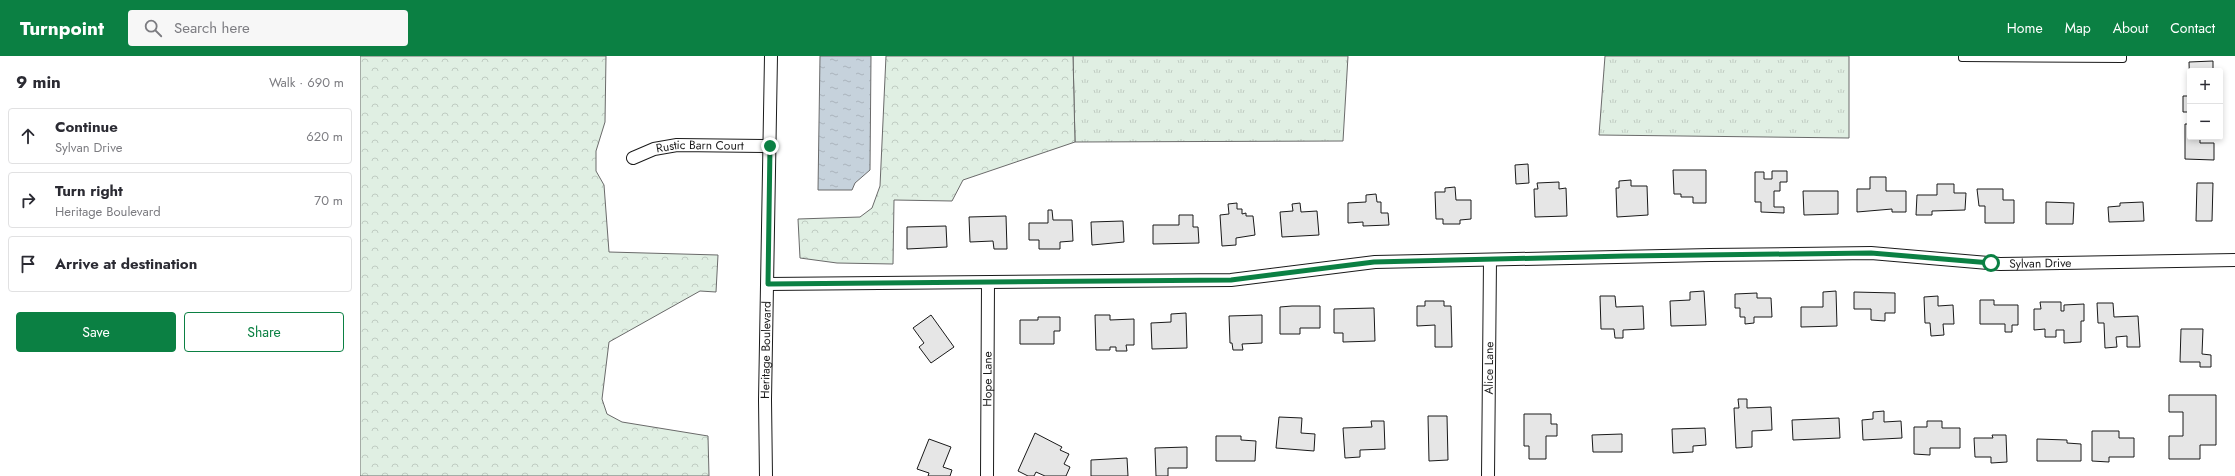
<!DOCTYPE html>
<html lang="en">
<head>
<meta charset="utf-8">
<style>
	:root { --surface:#fff; --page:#f7f7f7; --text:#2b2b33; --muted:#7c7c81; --line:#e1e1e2; --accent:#0b8043 }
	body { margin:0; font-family:Jost,sans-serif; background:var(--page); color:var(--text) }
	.controls { position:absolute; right:12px; top:12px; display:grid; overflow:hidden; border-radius:4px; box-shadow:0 2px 6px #0003 }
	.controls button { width:36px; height:36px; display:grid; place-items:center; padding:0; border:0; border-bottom:1px solid var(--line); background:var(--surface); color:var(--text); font:20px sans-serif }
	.stop { position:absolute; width:12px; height:12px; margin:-9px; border:3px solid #0b8043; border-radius:50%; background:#fff }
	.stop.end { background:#0b8043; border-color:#fff; box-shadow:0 1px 4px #0008 }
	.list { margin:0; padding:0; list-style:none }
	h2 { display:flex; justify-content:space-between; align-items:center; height:52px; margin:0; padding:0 16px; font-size:17px }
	h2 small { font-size:13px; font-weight:400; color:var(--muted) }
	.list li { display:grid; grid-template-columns:26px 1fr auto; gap:12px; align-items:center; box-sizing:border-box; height:56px; margin:0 8px 8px; padding:0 8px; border:1px solid var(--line); border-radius:4px }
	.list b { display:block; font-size:15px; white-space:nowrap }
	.list p { margin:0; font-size:13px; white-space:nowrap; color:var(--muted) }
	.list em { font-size:13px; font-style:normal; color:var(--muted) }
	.actions { display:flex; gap:8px; padding:12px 16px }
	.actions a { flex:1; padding:9px 0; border:1px solid var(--accent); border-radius:4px; text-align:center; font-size:14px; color:var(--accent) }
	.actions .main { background:var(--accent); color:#fff }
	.icon { flex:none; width:22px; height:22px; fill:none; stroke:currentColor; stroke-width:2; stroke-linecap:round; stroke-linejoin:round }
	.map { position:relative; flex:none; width:1875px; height:420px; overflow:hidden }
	header { display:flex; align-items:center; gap:24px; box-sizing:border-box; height:56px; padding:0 20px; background:var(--accent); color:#fff }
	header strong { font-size:19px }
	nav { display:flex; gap:22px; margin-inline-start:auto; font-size:14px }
	.search { width:280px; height:36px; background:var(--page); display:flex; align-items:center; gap:10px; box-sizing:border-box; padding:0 14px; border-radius:4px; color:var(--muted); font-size:15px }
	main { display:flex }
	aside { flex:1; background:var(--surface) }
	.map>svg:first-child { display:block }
	.grass { fill:url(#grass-tufts); stroke:#6a6a6a }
	.forest { fill:url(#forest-crowns); stroke:#6a6a6a }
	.water { fill:url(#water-ripples); stroke:#6a6a6a }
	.building { fill:#e6e6e6; stroke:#1a1a1a }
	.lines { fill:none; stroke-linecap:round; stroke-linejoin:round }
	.lane-casing { stroke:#1a1a1a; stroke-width:8 }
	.street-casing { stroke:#1a1a1a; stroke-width:14 }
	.lane { stroke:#fff; stroke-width:6 }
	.street { stroke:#fff; stroke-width:12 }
	.route { stroke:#0b8043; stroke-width:5 }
	.labels { text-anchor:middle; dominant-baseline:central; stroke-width:3; stroke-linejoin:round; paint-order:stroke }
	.street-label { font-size:12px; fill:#1a1a1a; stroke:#fff }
</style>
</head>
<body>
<header>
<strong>Turnpoint</strong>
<div class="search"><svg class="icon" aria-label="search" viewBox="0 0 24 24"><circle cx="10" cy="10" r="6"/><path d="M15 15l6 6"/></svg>Search here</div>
<nav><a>Home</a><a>Map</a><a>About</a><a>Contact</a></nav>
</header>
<main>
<aside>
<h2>9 min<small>Walk · 690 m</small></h2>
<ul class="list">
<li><svg class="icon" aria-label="ahead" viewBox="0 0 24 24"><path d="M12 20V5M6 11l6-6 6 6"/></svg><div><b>Continue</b><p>Sylvan Drive</p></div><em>620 m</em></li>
<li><svg class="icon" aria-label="right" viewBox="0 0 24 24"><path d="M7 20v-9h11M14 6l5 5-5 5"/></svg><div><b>Turn right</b><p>Heritage Boulevard</p></div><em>70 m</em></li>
<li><svg class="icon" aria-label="arrive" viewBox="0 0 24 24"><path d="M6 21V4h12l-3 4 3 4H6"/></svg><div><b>Arrive at destination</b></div></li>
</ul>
<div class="actions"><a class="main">Save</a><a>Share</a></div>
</aside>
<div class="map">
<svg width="1875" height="420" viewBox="0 0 1875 420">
	<defs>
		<pattern id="grass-tufts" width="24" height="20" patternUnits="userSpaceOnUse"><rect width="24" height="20" fill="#e0efe3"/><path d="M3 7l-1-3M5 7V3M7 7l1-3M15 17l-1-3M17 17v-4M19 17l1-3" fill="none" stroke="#c0ccc2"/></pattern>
		<pattern id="forest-crowns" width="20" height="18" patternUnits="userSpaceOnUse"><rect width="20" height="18" fill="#e0efe3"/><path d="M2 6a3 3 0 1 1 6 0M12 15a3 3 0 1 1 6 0" fill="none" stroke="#c0ccc2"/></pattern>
		<pattern id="water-ripples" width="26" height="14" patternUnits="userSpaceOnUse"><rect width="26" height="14" fill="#c6d2dc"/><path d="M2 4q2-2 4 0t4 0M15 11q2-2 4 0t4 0" fill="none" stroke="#aab4bc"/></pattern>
	</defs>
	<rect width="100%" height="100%" fill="#fff"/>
	<!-- grass -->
	<path class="grass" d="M713,0H988L983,85L715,86Z
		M1245,0H1489V82L1239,79Z"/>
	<!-- forest -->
	<path class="forest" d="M0,0H246L245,66L236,95V115L244,129L249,196L358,199L356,236L340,235L249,286L242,343L247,358L262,366L348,380L349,420H0Z
		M526,0H713L715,86L603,124L592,145L534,144L533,208L477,207L440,202L438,163L500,161L512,152L520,130Z"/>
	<!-- water -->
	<path class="water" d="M460,0H511L510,114L495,127L492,134H458Z"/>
	<!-- building -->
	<path class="building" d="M1853,5V15H1830V56H1823V40H1830L1829,6Z
		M1825,68H1830V81H1840V87H1854V104L1825,103Z
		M1168,108L1169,127L1156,128L1155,109Z
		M1313,114H1346V147H1333V141H1321V138H1314Z
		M1412,115H1427V126H1420V135H1414V151H1424V157L1401,156V146H1395V116H1404V123H1412Z
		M1510,121H1526V135H1546V156H1532V153L1497,156V133H1510Z
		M1271,124V130H1287L1288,159L1257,161L1256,132H1259V125Z
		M1199,126V133L1206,132L1207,160L1175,161L1174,133H1178L1177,127Z
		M1837,127H1853L1852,165H1836Z
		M1577,128H1594V137H1606L1605,154L1572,155V159H1556L1557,139H1577Z
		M1095,131L1096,144H1111V163L1100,164V168H1083V163H1076L1075,136H1085V132Z
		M1617,133H1643V144H1654V167H1625V150H1619Z
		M1443,135H1478V158L1444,159Z
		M1016,138L1017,146H1021V157H1028L1029,169L1003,170V166L988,167V147L1006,146V139Z
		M1686,146L1714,147L1713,168H1686Z
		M1783,146L1784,165L1749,166L1748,151L1760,150V147Z
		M877,147V153H882V158L886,157V160H893L895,179L876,182V189L862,190L860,159L869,158L868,148Z
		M940,147L941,156L957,155L959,179L922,181L920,156L933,155L932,148Z
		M688,154H692L693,164H712L713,185L700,186V193H679V184H669V167H688Z
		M819,159H833V171H838L839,187L793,188V169H819Z
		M646,160L647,193H634L633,185L610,186L609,161Z
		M763,165L764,186L732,189L731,166Z
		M586,170L587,191L547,193V171Z
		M1344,235L1346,269L1311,270L1310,245L1330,244V236Z
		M1476,235L1477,270L1441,271V251H1463V236Z
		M1494,236L1535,237V257H1525V265L1511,264V253H1494Z
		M1397,237V242H1411L1412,261H1394V267L1385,268V261H1380V252H1375V238Z
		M1240,240H1255L1256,251L1283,250L1284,273L1263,274V282H1255L1254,273H1241Z
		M1578,240V250L1593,249L1594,268H1583L1584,279L1571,280L1570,267H1565L1564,241Z
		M1620,244H1634V249H1658V269H1652V276H1645V268H1620Z
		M1065,245H1084V250H1091L1092,291H1075V269L1057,270V250H1065Z
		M1680,246H1701V255H1704V249L1724,248V265H1721V286L1704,287V274H1696V281H1685V273L1674,274V253H1681Z
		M1737,247H1753L1754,261L1778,260L1780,291H1767V280L1756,281L1757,291L1745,292L1744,267H1738Z
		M932,250H960V272H940V278H920V251Z
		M1014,252L1015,285L983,286V277H974V253Z
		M826,257L827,292L792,293L791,267L811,266V258Z
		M571,259L594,291L571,307L559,291L564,287L553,272Z
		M735,259H750V264L774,263V289H766L767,295H756V291H750V294H736Z
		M902,259V287L882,288L883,294H873L872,287H870L869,260Z
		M678,261H700V275H694V288H660V264H678Z
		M1821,273H1843L1842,298L1851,299V311H1840V306H1820Z
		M1809,339H1856V389H1840V403H1809V380H1823V356H1809Z
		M1378,343H1387V352L1411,351L1412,374L1392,375V391L1376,392L1374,352H1379Z
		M1524,355V366L1541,365L1542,382L1503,384L1502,364L1513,363V356Z
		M1164,358H1191V368H1197V380H1186V403H1169V390H1164Z
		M1068,360H1087L1088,404L1069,405Z
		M919,361L942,362L941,377L955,378L954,395L916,392Z
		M1479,362L1480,382L1433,384L1432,364Z
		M1011,365H1024L1025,393L1000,394V401L985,402L983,372L1012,371Z
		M1567,365H1582V372H1600V392H1570V399L1554,398V371H1567Z
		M1345,372L1346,389L1333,390V396L1313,397L1312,373Z
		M1732,375H1759V382H1774V401H1749V406L1732,405Z
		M675,377L702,391L700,394L709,398L704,408L710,411L706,420H685L676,416L674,420H668L658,415Z
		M1262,378V396H1233L1232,379Z
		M1632,379H1646L1647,406L1631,407V401H1615L1614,382H1633Z
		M856,380H881V384L896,385L895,405H856Z
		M569,383L591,391L583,411L592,414L590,420H568L569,417L557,413Z
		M1677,383L1707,384V387L1721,388V405H1677Z
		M827,391V412H808V420H796L795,392Z
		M767,402L768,420H731V404Z"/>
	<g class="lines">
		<defs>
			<path id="lane" d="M1602,0V2L1763,3V0"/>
			<g id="street">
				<path id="s1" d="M273,102L294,93L317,89L410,90"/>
				<path id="s2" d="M408,228L871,224L1015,206L1350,199L1511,197L1640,208L1875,204"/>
				<path id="s3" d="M406,420L405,344L411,0"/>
				<path id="s4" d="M627,420L628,227"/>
				<path id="s5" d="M1128,420L1130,204"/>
			</g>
		</defs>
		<!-- lane casing -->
		<use href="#lane" class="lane-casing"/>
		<!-- street casing -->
		<use href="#street" class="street-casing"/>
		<!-- lane -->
		<use href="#lane" class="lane"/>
		<!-- street -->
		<use href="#street" class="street"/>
	</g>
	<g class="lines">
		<!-- route -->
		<path class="route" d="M410,90L408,228L871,224L1014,206L1265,200L1511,197L1631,207"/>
	</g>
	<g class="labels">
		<!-- street labels -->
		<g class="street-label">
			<text stroke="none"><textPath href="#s1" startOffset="69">Rustic Barn Court</textPath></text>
			<text stroke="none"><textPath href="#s2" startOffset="1274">Sylvan Drive</textPath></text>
			<text stroke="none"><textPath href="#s3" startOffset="126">Heritage Boulevard</textPath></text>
			<text stroke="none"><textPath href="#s5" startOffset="108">Alice Lane</textPath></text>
			<text stroke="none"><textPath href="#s4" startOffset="97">Hope Lane</textPath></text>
		</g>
	</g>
</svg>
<div class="controls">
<button>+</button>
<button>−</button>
</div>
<div class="stop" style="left:1631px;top:207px"></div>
<div class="stop end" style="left:410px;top:90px"></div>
</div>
</main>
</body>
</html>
